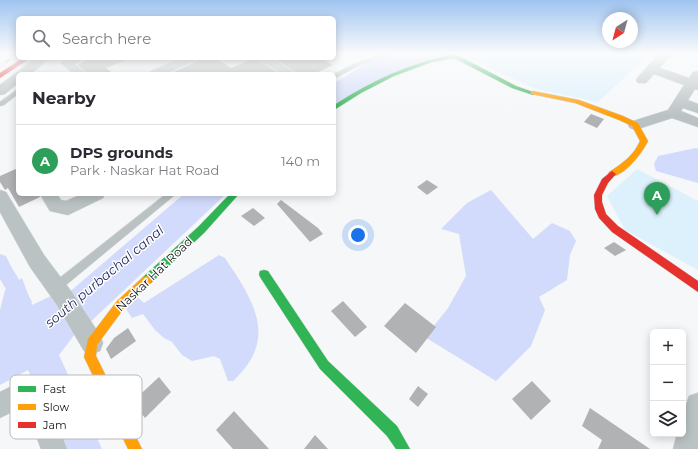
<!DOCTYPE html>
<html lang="en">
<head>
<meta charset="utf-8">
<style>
	:root { --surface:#fff; --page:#f7f7f7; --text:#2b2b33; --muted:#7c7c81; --line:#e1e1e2; --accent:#636566 }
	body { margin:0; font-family:Montserrat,sans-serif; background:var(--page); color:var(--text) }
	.controls { position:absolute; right:12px; bottom:12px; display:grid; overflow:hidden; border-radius:6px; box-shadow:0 2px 10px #0003 }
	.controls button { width:36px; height:36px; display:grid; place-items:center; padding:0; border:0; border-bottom:1px solid var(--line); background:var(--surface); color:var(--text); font:20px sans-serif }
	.compass { position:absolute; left:602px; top:12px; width:36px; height:36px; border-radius:50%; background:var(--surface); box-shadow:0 2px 10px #0003; rotate:216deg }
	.you { position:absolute; left:358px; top:235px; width:14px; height:14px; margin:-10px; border:3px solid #fff; border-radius:50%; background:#1a73e8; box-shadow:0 0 0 6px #1a73e833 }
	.badge { display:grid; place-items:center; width:26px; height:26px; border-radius:50%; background:var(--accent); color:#fff; font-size:13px; font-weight:700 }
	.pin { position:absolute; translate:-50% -33px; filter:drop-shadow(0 1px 2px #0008) }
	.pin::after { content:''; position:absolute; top:21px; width:14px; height:12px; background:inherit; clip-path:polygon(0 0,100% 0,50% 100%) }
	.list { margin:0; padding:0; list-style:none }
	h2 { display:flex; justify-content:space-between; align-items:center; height:52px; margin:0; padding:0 16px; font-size:17px }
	h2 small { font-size:13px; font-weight:400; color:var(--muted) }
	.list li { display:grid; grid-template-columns:26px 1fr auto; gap:12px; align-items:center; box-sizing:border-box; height:72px; padding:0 16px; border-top:1px solid var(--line) }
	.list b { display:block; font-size:15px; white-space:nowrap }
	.list p { margin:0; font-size:13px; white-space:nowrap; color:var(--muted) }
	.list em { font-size:13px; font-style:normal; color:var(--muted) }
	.icon { flex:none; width:22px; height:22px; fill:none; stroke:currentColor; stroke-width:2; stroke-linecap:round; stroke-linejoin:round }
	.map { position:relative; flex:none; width:698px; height:449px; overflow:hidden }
	.search { position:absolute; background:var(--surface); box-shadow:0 2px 10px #0003; left:16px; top:16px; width:320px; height:44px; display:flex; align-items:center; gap:10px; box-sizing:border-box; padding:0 14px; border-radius:6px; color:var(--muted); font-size:15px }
	.panel { position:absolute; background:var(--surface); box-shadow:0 2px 10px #0003; left:16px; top:72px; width:320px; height:124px; border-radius:6px }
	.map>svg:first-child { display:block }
	.green { fill:#ddf1fc }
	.water { fill:#d2dbfb }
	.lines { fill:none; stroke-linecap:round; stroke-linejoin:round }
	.canal { fill:#d2dbfb; fill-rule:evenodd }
	.building { fill:#b1b2b4 }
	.lane-casing { stroke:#d2d3d4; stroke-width:1 }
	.street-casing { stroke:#d2d3d4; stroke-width:1 }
	.fast-casing { stroke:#d2d3d4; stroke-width:1 }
	.slow-casing { stroke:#d2d3d4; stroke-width:1 }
	.jam-casing { stroke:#d2d3d4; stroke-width:1 }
	.lane { fill:#bac2c3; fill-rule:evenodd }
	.street { fill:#bac2c3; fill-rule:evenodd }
	.fast { fill:#30b455; fill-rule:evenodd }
	.slow { fill:#ff9f0a; fill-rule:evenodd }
	.jam { fill:#e5322d; fill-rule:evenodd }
	.rail-casing { stroke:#b5babb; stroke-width:3 }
	.rail { stroke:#fff; stroke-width:2; stroke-dasharray:6; stroke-linecap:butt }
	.labels { text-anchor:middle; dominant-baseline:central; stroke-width:3; stroke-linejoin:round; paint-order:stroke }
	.street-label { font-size:12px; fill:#141617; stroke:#fff }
	.water-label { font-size:13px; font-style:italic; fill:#1d2559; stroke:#fff }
	.key { fill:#fff; stroke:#b8b9b9; stroke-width:1 }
	.key-label { font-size:11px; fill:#141617 }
</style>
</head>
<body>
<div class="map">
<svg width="698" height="449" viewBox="0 0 698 449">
	<rect width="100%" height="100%" fill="#f5f7f9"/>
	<!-- green -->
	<path class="green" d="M465,53H651L598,102L533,88L465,56Z
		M637,169L698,201V270L625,230L607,196Z"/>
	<!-- water -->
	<path class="water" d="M398,53H465L412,65L334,104V83L367,63Z
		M696,148L698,149V183L656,171L654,164L658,156Z
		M491,190L533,239L552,223L570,231L576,241L570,255L567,280L539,297L545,310L531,346L496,381L425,337L448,308L466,276L459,234L441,229L467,203Z
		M184,194H226L86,326L67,294Z
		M219,255L225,258C254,301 279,339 233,381H228L220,359L214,356L192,361L182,355L172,342L164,338L155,330L143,314L132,318L123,304L135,295L144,303Z
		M22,278L32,305L51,296L75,334L59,355L102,449H60L28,370L0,385V310L5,290Z"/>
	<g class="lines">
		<!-- canal -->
		<path class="canal" d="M0,254L6,256C13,272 24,286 32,302L29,308L23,310L17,308L0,279Z"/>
	</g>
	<!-- building -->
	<path class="building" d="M89,58H129V59L106,68L114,74H87L78,65Z
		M199,58H215L231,68L254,58L280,74H169L196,62Z
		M273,58H320L333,65L314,74H299Z
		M591,114L604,119L597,128L584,122Z
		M18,168V194H39L40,197L19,207L8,188L5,190L0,182V176Z
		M427,180L438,187L427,195L417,187Z
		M281,200L318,228L323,234L310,242L277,204Z
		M253,208L265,218L254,226L241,216Z
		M614,242L626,250L615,256L604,248Z
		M343,301L367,327L355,337L331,311Z
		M405,303L436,327L416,353L384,326Z
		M128,328L136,341L111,359L106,349L114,338Z
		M159,377L171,392L145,418L132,402Z
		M532,381L551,401L531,420L512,399Z
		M418,386L428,394L418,407L409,399Z
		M590,408L650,449H598L602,440L582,426Z
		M234,411L269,449H233L216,430Z
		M315,435L328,449H304Z"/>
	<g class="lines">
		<defs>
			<path id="lane" d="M387,53H396L360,65L334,79V74L356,63Z
				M18,89V94L4,105L0,106V102Z
				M166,194H176L60,290L56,292L52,290L51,287L52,284Z"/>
			<path id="street" d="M660,53H672L660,68L689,78L693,72L698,71V90L695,89L688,100L698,104V113L683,108L681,111L698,118V127L672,118L635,130L630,128L628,125L630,122L668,110L684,85L654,74L646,83H638L636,80L638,77Z
				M36,58H50L31,74H18V83L5,94L0,95V85Z
				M68,58H84L75,64L86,74H73L61,63Z
				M181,58H197L195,61L165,74H149L151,71Z
				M255,58H270L298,74H283Z
				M0,190L6,192L44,255L71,291L100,335L103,343L100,351L92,354L84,351L57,305L30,267L0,212Z
				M40,194H57L61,200L66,201L82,194H105L103,198L68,215L50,211Z
				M27,381L42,389L67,449H41L24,406L0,418V392L16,384Z
				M698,393V449H673L677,434H683V414L689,396Z"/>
			<path id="fast" d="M455,54L516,86L536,93L533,95L512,88L454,58L432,62L394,76L361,93L334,110V105C373,80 410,63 455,54Z
				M230,194H239L204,233L151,283L147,284L143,283L142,280L143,277L198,227Z
				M264,270L268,271L328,361L397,426L410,449H396L387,436L320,369L260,277L259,274L260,271Z"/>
			<path id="slow" d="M533,91L579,100L623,116L638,123L648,141C643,152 623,179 609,176L608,174L609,172C622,164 634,155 640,141L632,126L619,120L575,103L531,94L530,93Z
				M147,276L151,277L152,280L151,283L125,307L97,345L96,356L142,449H128L84,357L88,339L117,301L143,277Z"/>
			<path id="jam" d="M23,58H30L0,78V73Z
				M612,171L616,174L608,183L602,195V202L606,214L618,226L698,281V292L612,232L599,218L595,209L594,195L602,179Z"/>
		</defs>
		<!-- lane casing -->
		<use href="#lane" class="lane-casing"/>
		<!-- street casing -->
		<use href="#street" class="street-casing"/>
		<!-- fast casing -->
		<use href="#fast" class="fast-casing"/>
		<!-- slow casing -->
		<use href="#slow" class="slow-casing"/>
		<!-- jam casing -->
		<use href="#jam" class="jam-casing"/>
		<!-- lane -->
		<use href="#lane" class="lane"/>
		<!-- street -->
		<use href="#street" class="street"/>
		<!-- fast -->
		<use href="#fast" class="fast"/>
		<!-- slow -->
		<use href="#slow" class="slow"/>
		<!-- jam -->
		<use href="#jam" class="jam"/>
		<defs>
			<path id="rail" d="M0,66L18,53"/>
		</defs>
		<!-- rail casing -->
		<use href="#rail" class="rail-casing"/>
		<!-- rail -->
		<use href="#rail" class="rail"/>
	</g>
	<!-- sky -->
	<linearGradient id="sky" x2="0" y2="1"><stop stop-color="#9fc4f0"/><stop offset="0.46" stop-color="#fafbfc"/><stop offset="1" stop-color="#fafbfc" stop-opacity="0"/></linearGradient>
	<rect width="698" height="116" fill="url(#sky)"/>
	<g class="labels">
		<!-- street labels -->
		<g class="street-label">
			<text transform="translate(154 274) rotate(-44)">Naskar Hat Road</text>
		</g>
		<!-- water labels -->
		<g class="water-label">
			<text transform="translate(104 276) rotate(-40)">south purbachal canal</text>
		</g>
	</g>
	<!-- legend -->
	<rect x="10" y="375" width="132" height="64" rx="6" class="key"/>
	<rect x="18" y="386" width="18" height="6" fill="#30b455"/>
	<rect x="18" y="404" width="18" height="6" fill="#ff9f0a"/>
	<rect x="18" y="422" width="18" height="6" fill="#e5322d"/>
	<g class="key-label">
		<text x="43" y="393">Fast</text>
		<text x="43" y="411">Slow</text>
		<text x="43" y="429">Jam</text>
	</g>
</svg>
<div class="controls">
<button>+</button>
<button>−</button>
<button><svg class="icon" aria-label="layers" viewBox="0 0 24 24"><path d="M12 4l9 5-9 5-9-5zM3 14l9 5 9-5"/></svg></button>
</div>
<svg class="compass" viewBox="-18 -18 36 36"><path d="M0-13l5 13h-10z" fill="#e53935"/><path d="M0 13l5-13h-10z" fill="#7c7c81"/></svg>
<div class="you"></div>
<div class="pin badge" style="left:657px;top:215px;background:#2e9e5b">A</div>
<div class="search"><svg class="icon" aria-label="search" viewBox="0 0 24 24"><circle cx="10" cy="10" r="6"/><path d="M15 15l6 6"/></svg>Search here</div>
<section class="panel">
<h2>Nearby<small></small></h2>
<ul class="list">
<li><span class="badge" style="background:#2e9e5b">A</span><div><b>DPS grounds</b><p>Park · Naskar Hat Road</p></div><em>140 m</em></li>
</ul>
</section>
</div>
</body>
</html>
